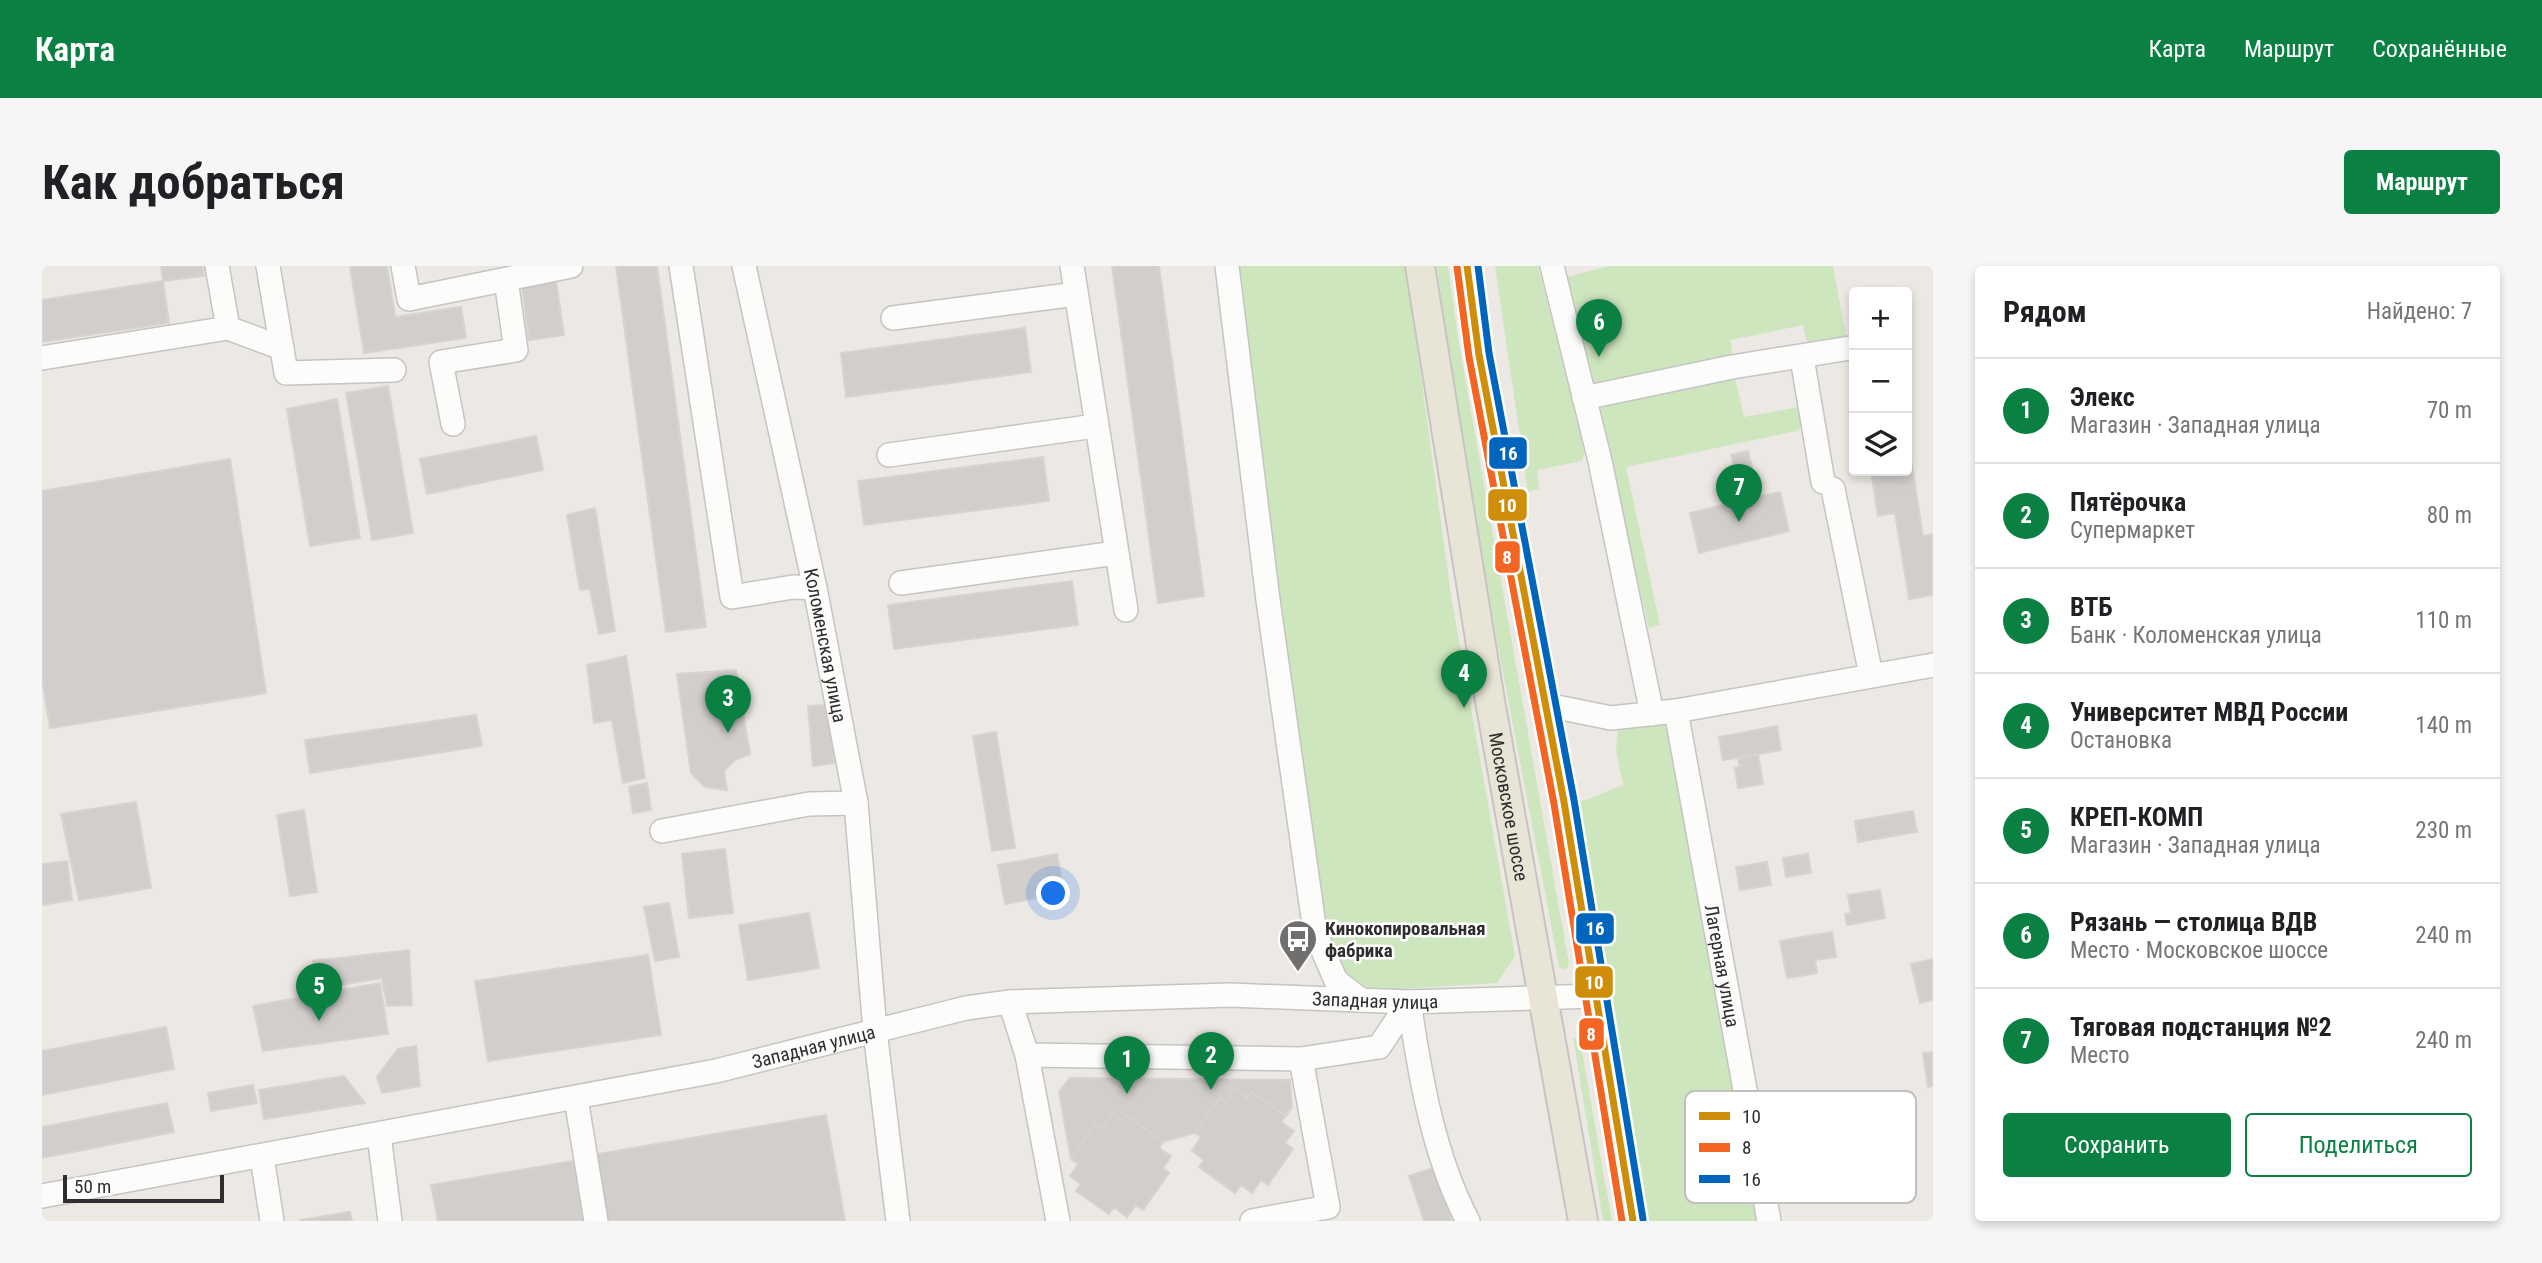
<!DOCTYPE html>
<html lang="ru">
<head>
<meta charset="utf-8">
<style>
	:root { --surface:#fff; --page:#f6f6f6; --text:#202124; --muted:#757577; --line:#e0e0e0; --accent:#0b8043 }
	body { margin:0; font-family:"Roboto Condensed",sans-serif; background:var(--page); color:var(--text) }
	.controls { position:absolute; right:21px; top:21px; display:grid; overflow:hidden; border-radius:7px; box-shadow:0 4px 10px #0003 }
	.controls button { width:63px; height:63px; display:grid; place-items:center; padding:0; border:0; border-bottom:2px solid var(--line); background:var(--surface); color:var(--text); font:35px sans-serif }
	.scale { position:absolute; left:21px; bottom:18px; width:161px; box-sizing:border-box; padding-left:7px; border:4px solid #2e2e2e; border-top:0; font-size:19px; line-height:24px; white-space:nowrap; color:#2e2e2e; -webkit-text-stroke:5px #fff; paint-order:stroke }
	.you { position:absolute; left:1012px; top:628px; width:24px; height:24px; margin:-18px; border:5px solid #fff; border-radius:50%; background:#1a73e8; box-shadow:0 0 0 10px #1a73e833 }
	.badge { display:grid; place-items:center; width:46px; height:46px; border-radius:50%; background:var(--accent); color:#fff; font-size:23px; font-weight:700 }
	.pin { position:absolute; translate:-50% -58px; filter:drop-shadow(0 2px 4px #0008) }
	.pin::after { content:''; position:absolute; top:37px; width:24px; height:21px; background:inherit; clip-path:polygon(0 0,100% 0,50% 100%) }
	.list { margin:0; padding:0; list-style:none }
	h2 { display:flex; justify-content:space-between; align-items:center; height:91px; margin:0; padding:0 28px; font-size:30px }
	h2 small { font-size:23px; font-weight:400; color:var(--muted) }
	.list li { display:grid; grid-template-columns:46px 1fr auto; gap:21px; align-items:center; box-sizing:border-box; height:105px; padding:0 28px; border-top:2px solid var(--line) }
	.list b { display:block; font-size:26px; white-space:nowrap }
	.list p { margin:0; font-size:23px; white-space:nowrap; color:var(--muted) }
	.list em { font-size:23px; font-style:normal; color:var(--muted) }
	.actions { display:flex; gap:14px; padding:21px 28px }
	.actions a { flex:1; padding:16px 0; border:2px solid var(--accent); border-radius:7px; text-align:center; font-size:24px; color:var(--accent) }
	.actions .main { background:var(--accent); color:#fff }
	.icon { flex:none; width:38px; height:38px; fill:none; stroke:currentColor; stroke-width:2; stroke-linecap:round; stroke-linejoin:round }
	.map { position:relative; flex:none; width:1891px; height:955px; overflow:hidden; border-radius:7px }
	header { display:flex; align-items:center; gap:42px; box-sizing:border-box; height:98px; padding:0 35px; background:var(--accent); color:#fff }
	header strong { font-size:33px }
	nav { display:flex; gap:38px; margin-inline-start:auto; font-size:24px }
	.intro { display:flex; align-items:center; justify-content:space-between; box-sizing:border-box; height:168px; padding:0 42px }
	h1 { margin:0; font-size:49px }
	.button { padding:18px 32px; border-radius:7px; background:var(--accent); color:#fff; font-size:24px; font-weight:700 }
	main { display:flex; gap:42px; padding:0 42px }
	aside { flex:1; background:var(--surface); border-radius:7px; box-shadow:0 4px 10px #0003 }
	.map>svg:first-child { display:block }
	.green { fill:#cee6be }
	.building { fill:#d1cecb; stroke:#d7d4d0; stroke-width:2 }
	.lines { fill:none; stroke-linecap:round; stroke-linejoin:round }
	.minor-casing { stroke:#c5c4c5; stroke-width:26 }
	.major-casing { stroke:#c6c5c4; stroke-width:32 }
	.minor { stroke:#fcfcfb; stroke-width:23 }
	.major { stroke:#e8e4d6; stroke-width:28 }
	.bus-1-casing { stroke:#fff; stroke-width:12 }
	.bus-2-casing { stroke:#fff; stroke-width:12 }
	.bus-3-casing { stroke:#fff; stroke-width:12 }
	.bus-1 { stroke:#cf8e09; stroke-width:7 }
	.bus-2 { stroke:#f26522; stroke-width:7 }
	.bus-3 { stroke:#0065bd; stroke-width:7 }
	.labels { text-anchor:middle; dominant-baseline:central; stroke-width:5; stroke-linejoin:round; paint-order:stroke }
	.street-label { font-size:19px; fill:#2e2e2e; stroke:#fff }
	.poi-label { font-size:19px; font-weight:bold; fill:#2e2e2e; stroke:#fff; text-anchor:start }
	.key { fill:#fff; stroke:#c0c0c0; stroke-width:2 }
	.key-label { font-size:19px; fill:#2e2e2e }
	.line-badge { stroke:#fff; stroke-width:2.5 }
	.badge-label { font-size:19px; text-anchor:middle; font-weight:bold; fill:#fff }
</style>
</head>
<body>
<header>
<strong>Карта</strong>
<nav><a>Карта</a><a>Маршрут</a><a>Сохранённые</a></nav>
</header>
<div class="intro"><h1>Как добраться</h1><a class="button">Маршрут</a></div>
<main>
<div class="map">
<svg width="1891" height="955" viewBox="0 0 1891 955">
	<rect width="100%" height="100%" fill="#ece8e4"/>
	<!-- green -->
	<path class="green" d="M1197,0H1364L1409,329L1473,690L1455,717L1329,725L1305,714L1282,662L1251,461Z
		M1395,0H1406L1416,72L1527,698L1524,704L1517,701C1474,468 1424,235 1395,0Z
		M1453,0H1496L1543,184L1540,195L1495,204L1497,223L1486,226Z
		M1567,0H1791L1805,75L1767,83L1761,59L1689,74L1690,94L1558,120L1545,111L1524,11Z
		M1693,112L1702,151L1762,140L1765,157L1754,165L1584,201L1618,359L1607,362L1556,149L1560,141L1569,135Z
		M1634,445L1727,955H1596L1522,536L1544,534L1581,519L1574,483L1576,462Z
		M1531,771L1538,774L1570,955H1561Z"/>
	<!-- building -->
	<path class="building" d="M119,0H160L162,10L121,15Z
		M308,0H345L353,51L419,41L424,72L322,87Z
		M574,0H615L664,361L624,366Z
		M1070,0H1117L1162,330L1116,337Z
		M121,15L127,57L0,76V34Z
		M514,15L522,69L487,74L480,20Z
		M983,62L989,106L804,131L799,87Z
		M346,120L371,267L330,274L304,127Z
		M295,133L318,272L268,280L245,143Z
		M1865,168L1881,270L1891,268V329L1867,333L1853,247L1836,250L1829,205H1865Z
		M494,170L501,204L385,228L378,193Z
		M1706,185L1710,201L1693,205L1689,189Z
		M1001,191L1007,235L822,259L816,215Z
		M188,193L224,427L8,462L0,414V225Z
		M1698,221L1702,234L1738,226L1747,265L1657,287L1648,247L1681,239L1678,226Z
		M553,242L573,365L557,368L548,323L538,324L525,249Z
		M1030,315L1036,359L852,383L846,339Z
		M584,390L603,512L581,517L570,454L552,457L545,399Z
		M694,404L708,488L693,494L682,505L685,524L663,521L649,507L635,408Z
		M787,439L792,497L771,500L766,440Z
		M434,449L440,480L268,507L263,474Z
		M1735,460L1739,484L1681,494L1677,471Z
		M954,466L973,582L950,585L931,470Z
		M1716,489L1721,518L1696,522L1693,502L1698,501L1696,493Z
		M605,517L609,544L591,547L587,521Z
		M94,536L109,622L37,634L19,548Z
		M262,544L275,626L248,630L235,549Z
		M1871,545L1875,566L1816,576L1813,555Z
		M683,583L691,647L647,652L640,588Z
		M1015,588L1022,627L963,638L956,599Z
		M1766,588L1769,607L1744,611L1741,592Z
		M25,595L30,634L0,639V598Z
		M1725,596L1729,619L1698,624L1694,601Z
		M1838,624L1843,652L1805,659L1803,648L1809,647L1806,629Z
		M627,637L637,691L613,695L602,641Z
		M767,647L777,702L706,714L697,659Z
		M1790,666L1794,691L1773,694L1775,707L1745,712L1738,675Z
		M367,684L370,739L345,740L340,712L275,723L271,695Z
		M606,689L619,769L446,795L433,715Z
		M1891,693V734L1878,737L1869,698Z
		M338,717L346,768L221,785L211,740Z
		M124,761L132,803L0,829V785Z
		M374,780L378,820L340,827L335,811L356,783Z
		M1891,786V820L1886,821L1881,787Z
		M302,810L323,837L222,853L217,824Z
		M1028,812L1248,814L1250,841L1244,850L1209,826L1205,832L1193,823L1184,836L1178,832L1153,867L1121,876L1084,849L1080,855L1070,848L1060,862L1053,858L1029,893L1017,826Z
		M211,819L215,837L169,845L166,827Z
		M1193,823L1205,832L1209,826L1244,850L1239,856L1252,865L1243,877L1251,883L1226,919L1219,914L1210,927L1199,919L1193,927L1157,901L1162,894L1150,885L1159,871L1153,867L1178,832L1184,836Z
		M125,837L132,866L0,892V861Z
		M1070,848L1080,855L1084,849L1121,876L1117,882L1129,890L1121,902L1127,907L1101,944L1094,939L1085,951L1072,941L1067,948L1034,925L1039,918L1028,910L1036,898L1029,893L1053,858L1060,862Z
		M784,849L803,955H561L550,889Z
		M531,895L542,955H396L389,919Z
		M1391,902L1410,955H1382L1367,910Z
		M308,946L310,955H258V954Z"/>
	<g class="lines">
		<defs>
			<g id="minor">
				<path d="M226,0L244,107L352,104"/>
				<path d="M361,0L367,33L529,0"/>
				<path d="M639,0L690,331L751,321L773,322"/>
				<path id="s1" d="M702,0L773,322L814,537L833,765L856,955"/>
				<path d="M1030,0L1084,344"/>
				<path d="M1185,0L1226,334L1273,666L1294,715L1319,734"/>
				<path d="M1510,0L1558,195L1610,448"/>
				<path d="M851,52L1034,28"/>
				<path d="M186,62L240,82"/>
				<path d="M0,92L186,62L175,0"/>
				<path d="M1760,92L1781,216"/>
				<path d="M1542,132L1690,101L1808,82"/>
				<path d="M411,158L399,96L474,84L464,14"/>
				<path d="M847,189L1053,160"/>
				<path d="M1791,223L1829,409"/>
				<path d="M859,317L1074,287"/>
				<path d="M1505,439L1569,452L1634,445L1891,399"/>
				<path id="s2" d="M1634,445L1727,955"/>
				<path d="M620,565L767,538L814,537"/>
				<path d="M968,736L985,789"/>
				<path d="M1367,736C1378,809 1391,889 1426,955"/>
				<path d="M534,832L554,955"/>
				<path d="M337,869L348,955"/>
				<path d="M220,891L230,955"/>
				<path id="s3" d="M0,930L674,805L924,742L968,736L1188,729L1367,736L1553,730"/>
				<path d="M1016,955L985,789L1259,793L1337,781L1367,736"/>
				<path d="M1210,955L1286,941L1259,793"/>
			</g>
			<g id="major">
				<path id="s4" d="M1378,0L1448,435L1541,955"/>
				<path d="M1425,0L1437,89L1522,536L1591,955"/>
			</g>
		</defs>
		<!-- minor casing -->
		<use href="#minor" class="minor-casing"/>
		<!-- major casing -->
		<use href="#major" class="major-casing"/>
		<!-- minor -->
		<use href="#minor" class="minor"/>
		<!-- major -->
		<use href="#major" class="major"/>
		<defs>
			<path id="bus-1" d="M1425,0L1437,89L1522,536L1591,955"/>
			<path id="bus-2" d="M1415,1L1427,91L1512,538L1580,955"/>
			<path id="bus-3" d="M1436,0L1447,87L1532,534L1601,953"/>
		</defs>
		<!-- bus-1 casing -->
		<use href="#bus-1" class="bus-1-casing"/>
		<!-- bus-2 casing -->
		<use href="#bus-2" class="bus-2-casing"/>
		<!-- bus-3 casing -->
		<use href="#bus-3" class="bus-3-casing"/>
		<!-- bus-1 -->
		<use href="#bus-1" class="bus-1"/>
		<!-- bus-2 -->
		<use href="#bus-2" class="bus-2"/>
		<!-- bus-3 -->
		<use href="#bus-3" class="bus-3"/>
	</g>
	<!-- icons -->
	<defs>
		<symbol id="bus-pin" viewBox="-11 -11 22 30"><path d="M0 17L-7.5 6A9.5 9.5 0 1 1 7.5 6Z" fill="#706f6e" stroke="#fff"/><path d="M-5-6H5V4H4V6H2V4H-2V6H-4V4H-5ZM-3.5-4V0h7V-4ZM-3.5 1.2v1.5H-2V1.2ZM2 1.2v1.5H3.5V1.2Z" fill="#fff"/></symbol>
	</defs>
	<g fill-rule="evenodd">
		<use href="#bus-pin" x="1234" y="651" width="44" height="60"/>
	</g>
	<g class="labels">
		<!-- street labels -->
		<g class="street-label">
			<text stroke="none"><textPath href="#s1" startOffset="388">Коломенская улица</textPath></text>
			<text stroke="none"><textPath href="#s4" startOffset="548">Московское шоссе</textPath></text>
			<text stroke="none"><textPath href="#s2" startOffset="259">Лагерная улица</textPath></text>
			<text stroke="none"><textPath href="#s3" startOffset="1353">Западная улица</textPath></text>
			<text stroke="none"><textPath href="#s3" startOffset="786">Западная улица</textPath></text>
		</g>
		<!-- poi labels -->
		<g class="poi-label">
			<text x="1283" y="662">Кинокопировальная<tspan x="1283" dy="22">фабрика</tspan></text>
		</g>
	</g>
	<!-- legend -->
	<rect x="1643" y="825" width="231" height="112" rx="10" class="key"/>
	<rect x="1657" y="846" width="31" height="8" fill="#cf8e09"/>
	<rect x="1657" y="877" width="31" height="9" fill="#f26522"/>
	<rect x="1657" y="909" width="31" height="8" fill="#0065bd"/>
	<g class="key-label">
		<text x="1700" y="857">10</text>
		<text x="1700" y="888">8</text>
		<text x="1700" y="920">16</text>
	</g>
	<g class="line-badge">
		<rect x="1446" y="170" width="40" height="34" rx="7" fill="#0065bd"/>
		<rect x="1445" y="222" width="41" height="34" rx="7" fill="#cf8e09"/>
		<rect x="1452" y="274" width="27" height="34" rx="7" fill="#f26522"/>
		<rect x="1533" y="646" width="40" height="33" rx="7" fill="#0065bd"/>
		<rect x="1532" y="699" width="40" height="34" rx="7" fill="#cf8e09"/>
		<rect x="1536" y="751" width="27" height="34" rx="7" fill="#f26522"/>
	</g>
	<g class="badge-label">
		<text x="1466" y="194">16</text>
		<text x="1465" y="246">10</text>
		<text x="1465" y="298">8</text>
		<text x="1553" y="669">16</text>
		<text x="1552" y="723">10</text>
		<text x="1549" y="775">8</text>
	</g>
</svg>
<div class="controls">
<button>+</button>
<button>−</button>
<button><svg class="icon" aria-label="layers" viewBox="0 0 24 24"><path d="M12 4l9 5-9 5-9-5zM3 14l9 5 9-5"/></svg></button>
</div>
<div class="scale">50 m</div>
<div class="you"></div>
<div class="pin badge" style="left:1085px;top:828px">1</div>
<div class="pin badge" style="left:1169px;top:824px">2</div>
<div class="pin badge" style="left:686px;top:467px">3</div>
<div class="pin badge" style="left:1422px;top:442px">4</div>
<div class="pin badge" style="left:277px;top:755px">5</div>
<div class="pin badge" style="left:1557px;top:91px">6</div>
<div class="pin badge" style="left:1697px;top:256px">7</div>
</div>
<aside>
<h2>Рядом<small>Найдено: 7</small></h2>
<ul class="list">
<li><span class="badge">1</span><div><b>Элекс</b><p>Магазин · Западная улица</p></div><em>70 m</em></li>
<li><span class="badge">2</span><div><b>Пятёрочка</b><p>Супермаркет</p></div><em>80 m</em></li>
<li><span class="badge">3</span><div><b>ВТБ</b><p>Банк · Коломенская улица</p></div><em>110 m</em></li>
<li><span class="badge">4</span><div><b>Университет МВД России</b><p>Остановка</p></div><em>140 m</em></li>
<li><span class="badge">5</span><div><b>КРЕП-КОМП</b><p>Магазин · Западная улица</p></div><em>230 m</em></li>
<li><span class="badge">6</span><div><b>Рязань — столица ВДВ</b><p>Место · Московское шоссе</p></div><em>240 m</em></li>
<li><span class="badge">7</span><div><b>Тяговая подстанция №2</b><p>Место</p></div><em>240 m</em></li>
</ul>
<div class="actions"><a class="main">Сохранить</a><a>Поделиться</a></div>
</aside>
</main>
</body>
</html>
